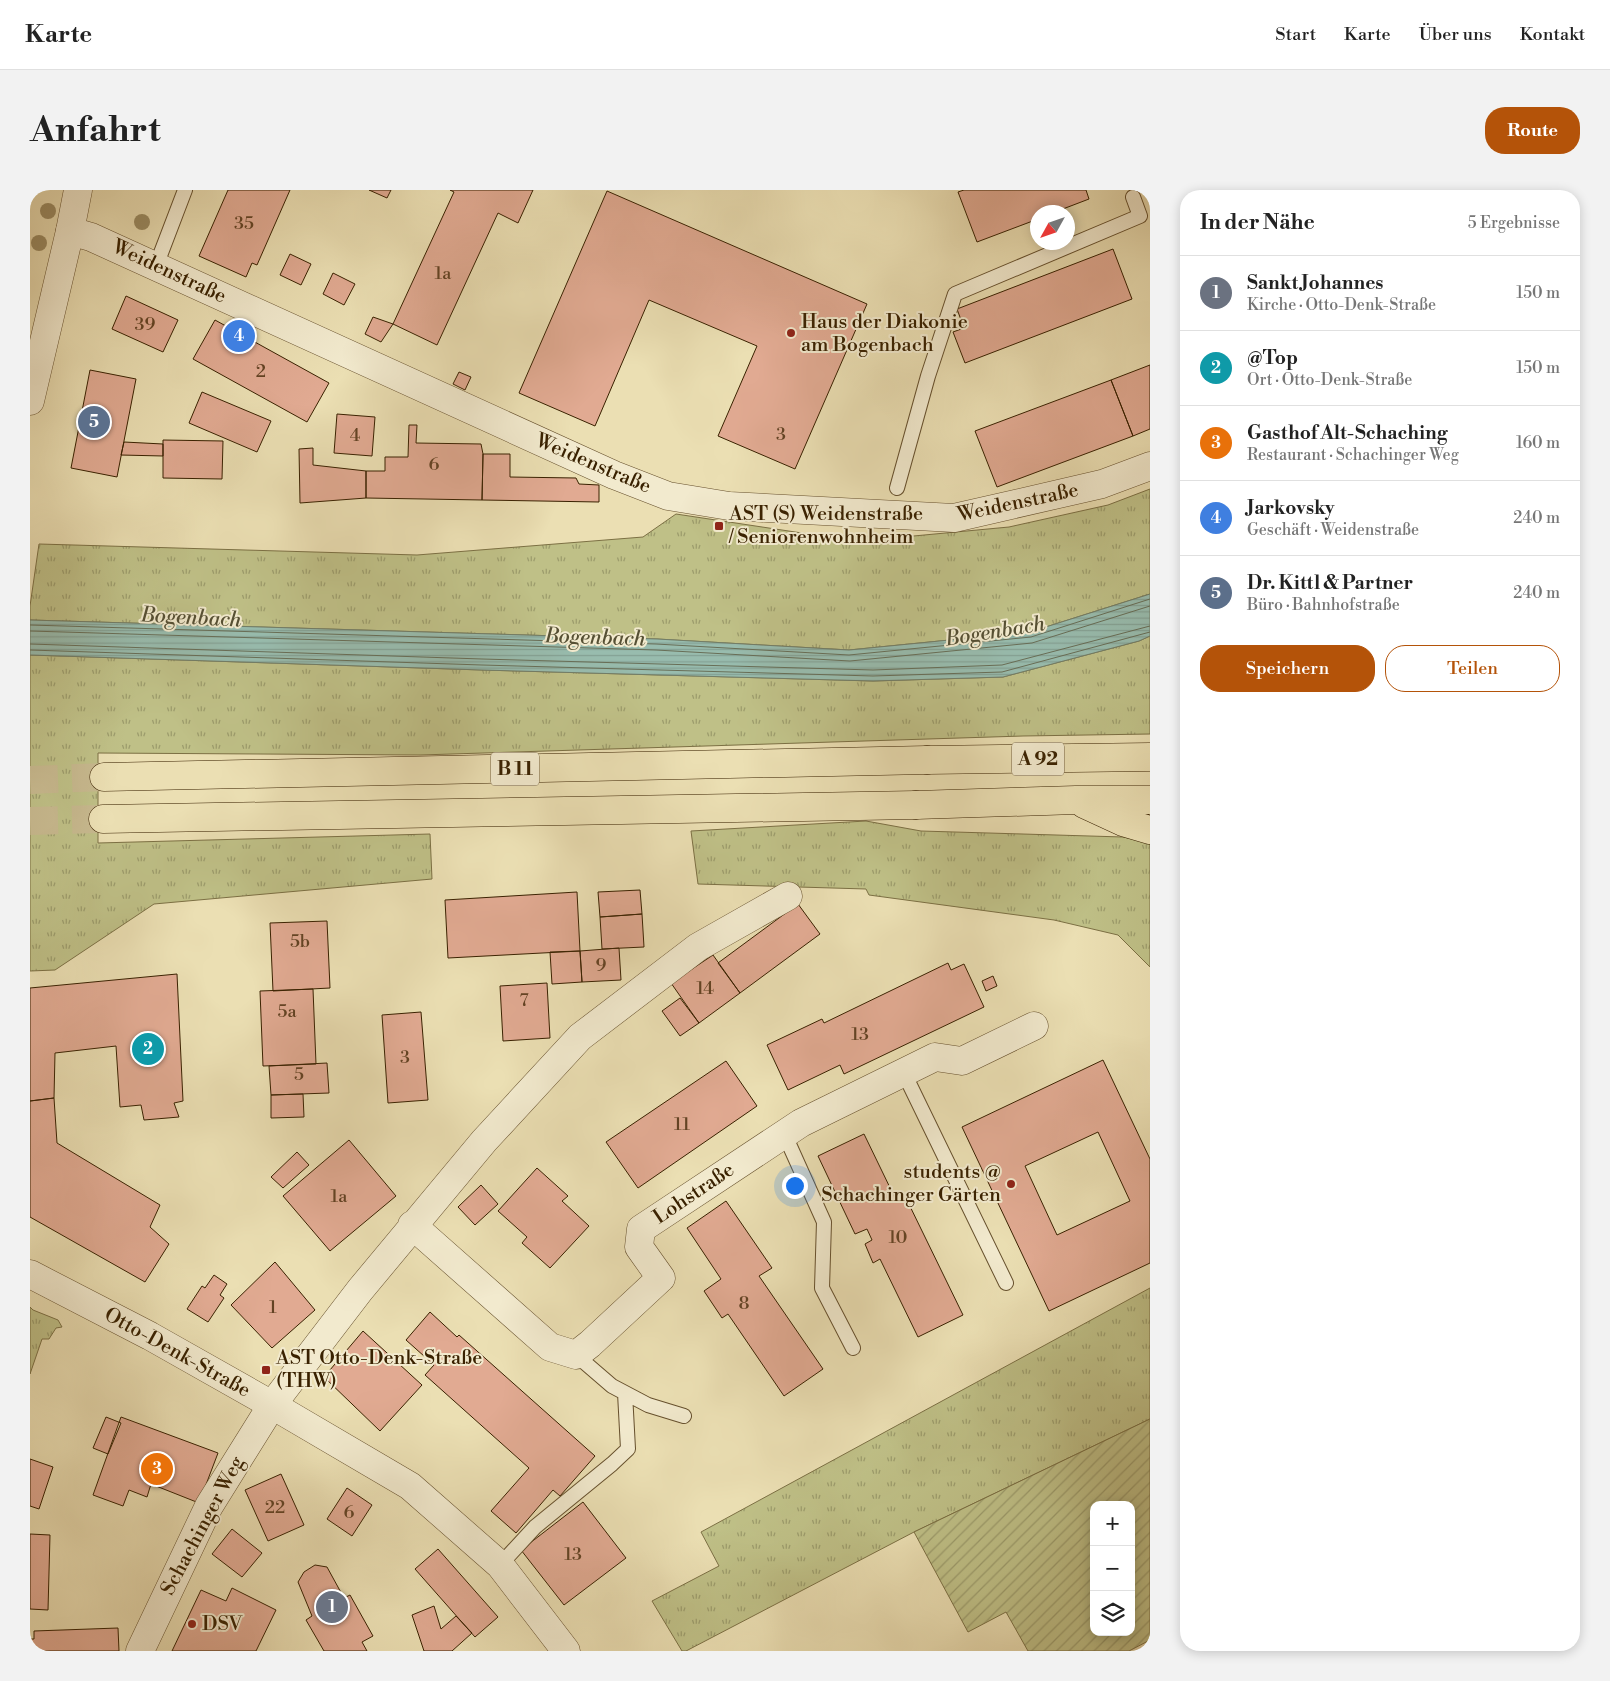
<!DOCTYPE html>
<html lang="de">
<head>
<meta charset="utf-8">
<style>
	:root { --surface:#fff; --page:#f2f2f2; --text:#222; --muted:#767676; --line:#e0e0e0; --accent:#b45309 }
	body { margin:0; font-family:"Libre Bodoni",serif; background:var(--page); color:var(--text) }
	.controls { position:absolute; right:15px; bottom:15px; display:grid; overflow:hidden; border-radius:10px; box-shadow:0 2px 12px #0003 }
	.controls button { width:45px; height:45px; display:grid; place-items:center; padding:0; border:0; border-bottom:1px solid var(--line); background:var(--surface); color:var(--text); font:25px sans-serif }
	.compass { position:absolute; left:1000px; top:15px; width:45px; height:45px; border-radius:50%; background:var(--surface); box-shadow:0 2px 12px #0003; rotate:230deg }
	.you { position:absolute; left:764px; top:995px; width:18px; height:18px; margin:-12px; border:4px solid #fff; border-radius:50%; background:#1a73e8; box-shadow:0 0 0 8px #1a73e833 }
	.badge { display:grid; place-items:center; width:32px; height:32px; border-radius:50%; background:var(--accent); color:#fff; font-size:16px; font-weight:700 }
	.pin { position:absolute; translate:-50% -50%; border:2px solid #fff; box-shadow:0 1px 5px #0006 }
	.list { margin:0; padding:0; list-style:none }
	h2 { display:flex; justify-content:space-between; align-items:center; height:65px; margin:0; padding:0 20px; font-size:21px }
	h2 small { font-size:16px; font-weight:400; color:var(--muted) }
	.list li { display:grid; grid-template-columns:32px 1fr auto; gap:15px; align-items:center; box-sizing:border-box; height:75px; padding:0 20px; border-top:1px solid var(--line) }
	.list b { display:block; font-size:19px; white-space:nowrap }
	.list p { margin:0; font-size:16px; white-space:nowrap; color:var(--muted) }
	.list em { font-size:16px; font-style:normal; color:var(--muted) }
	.actions { display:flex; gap:10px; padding:15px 20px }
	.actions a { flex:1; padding:11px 0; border:1px solid var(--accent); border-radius:20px; text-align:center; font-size:18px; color:var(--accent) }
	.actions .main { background:var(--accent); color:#fff }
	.icon { flex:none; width:28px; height:28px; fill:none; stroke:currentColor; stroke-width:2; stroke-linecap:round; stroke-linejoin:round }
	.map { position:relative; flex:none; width:1120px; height:1461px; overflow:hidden; border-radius:20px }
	header { display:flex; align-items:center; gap:30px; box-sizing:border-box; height:70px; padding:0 25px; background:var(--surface); border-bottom:1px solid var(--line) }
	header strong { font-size:24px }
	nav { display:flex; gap:28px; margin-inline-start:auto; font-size:18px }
	.intro { display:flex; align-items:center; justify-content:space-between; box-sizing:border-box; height:120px; padding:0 30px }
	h1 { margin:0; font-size:35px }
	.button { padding:12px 22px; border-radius:20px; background:var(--accent); color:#fff; font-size:18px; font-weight:700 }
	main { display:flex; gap:30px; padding:0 30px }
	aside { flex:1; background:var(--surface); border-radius:20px; box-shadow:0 2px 12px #0003 }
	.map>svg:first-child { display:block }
	.grass { fill:url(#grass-tufts); stroke:#7c7044 }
	.garden { fill:url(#garden-furrows); stroke:#7c7044; fill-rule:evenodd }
	.water { fill:url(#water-rules); stroke:#727e68 }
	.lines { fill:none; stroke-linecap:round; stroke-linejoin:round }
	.shore { stroke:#686e57; stroke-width:1 }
	.building { fill:#e1aa92; stroke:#392100; fill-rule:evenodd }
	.trunk-tunnel { stroke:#c7b98f; stroke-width:28; stroke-dasharray:28 14; stroke-linecap:butt }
	.service-casing { stroke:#66502d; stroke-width:16 }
	.minor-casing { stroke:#66502d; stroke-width:29 }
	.tertiary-casing { stroke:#66502d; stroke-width:29 }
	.trunk-casing { stroke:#392100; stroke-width:29 }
	.motorway-casing { stroke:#392100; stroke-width:29 }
	.service { stroke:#f2eace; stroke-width:14 }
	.minor { stroke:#f2eace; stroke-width:28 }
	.tertiary { stroke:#f2eace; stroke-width:28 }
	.trunk { stroke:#ebdfb3; stroke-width:28 }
	.motorway { stroke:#ebdfb3; stroke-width:28 }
	.tree { fill:#9b8c63 }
	.poi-dot { fill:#8f2418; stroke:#f2eace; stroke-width:2 }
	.labels { text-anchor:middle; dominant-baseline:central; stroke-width:4; stroke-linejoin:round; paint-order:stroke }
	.number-label { font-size:18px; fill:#634324 }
	.shield { fill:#f2eace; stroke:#705d3e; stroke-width:1 }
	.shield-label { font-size:19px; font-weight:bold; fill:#392100 }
	.street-label { font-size:20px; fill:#392100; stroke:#f2eace }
	.poi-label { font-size:20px; fill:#392100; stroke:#f2eace; text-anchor:start }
	.water-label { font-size:21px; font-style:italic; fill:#565034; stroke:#f2eace }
</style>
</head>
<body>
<header>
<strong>Karte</strong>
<nav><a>Start</a><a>Karte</a><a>Über uns</a><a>Kontakt</a></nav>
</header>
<div class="intro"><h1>Anfahrt</h1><a class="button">Route</a></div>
<main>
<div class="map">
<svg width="1120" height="1461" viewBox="0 0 1120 1461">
	<defs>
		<pattern id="grass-tufts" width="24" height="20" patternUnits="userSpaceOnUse" patternTransform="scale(1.25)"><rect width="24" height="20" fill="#bfc087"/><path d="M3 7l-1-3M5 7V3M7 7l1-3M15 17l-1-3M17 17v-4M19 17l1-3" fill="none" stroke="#9c9c6c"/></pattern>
		<pattern id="garden-furrows" width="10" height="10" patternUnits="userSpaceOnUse" patternTransform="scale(1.25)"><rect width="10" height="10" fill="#bfc087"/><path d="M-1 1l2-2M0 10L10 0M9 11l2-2" fill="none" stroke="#9c9c6c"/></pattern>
		<pattern id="water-rules" width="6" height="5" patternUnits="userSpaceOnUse" patternTransform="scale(1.25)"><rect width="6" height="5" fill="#98bcae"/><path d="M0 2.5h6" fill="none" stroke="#84a194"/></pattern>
	</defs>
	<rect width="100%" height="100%" fill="#ebdfb3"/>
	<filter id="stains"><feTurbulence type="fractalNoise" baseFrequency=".004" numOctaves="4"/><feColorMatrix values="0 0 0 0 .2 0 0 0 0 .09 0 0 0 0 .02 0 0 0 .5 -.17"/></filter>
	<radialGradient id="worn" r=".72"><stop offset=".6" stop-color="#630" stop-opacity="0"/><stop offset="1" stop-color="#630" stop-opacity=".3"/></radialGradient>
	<!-- grass -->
	<path class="grass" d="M1120,299V404L1000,442L819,460L627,449L0,430V416L9,354L387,365L613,347L646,324L785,345L873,347L979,337L1078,315Z
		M1120,446V544L993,546L390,565L68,563V653L400,644L402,689L124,714L25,780L0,781V465L452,480L843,491L973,487L1109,451Z
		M836,631L891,641L1093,647L1120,652V777L1088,745L1024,730L839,705L836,699L668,694L661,641Z
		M1120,1098V1229L884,1342L656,1461H652L622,1411L689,1376L671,1342Z
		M0,1117L3,1120L28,1130L32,1137L26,1138L19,1149H12L0,1184Z"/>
	<!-- garden -->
	<path class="garden" d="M1120,1229V1450L1099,1461H998L976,1422L938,1442L884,1342ZM1064,1315H1101V1442H1064Z"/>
	<!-- water -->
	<path class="water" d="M1120,404V446L1109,451L973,487L843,491L452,480L0,465V430L627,449L819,460L1000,442Z"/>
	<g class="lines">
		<!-- shore -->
		<path class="shore" d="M0,435L626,454L819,465L1001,447L1120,409
			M0,441L626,460L820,471L1002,453L1120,416
			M0,454L452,469L843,480L972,475L1120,436
			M0,460L452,475L843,486L972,482L1120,442"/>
	</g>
	<!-- building -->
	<path class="building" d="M198,0H260L227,75L222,73L216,87L169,66Z
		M339,0H361L357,8Z
		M420,0H503L488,33L468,23L407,155L363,134L424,2Z
		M934,0H1056L1059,9L1025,22H1008V29L947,52L928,2Z
		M577,1L837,114L765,279L688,246L727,156L619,110L565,236L489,203Z
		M1083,59L1102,109L935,173L923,142L934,138L927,119Z
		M260,64L281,74L271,95L250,85Z
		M303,83L325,94L314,115L293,104Z
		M96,106L148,130L133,162L82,139Z
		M343,127L363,134L351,152L335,144Z
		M185,130L299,193L277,232L163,169Z
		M1120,175V239L1103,246L1081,190Z
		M60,180L106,189L87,287L41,278Z
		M429,182L441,187L435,200L423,194Z
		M1081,190L1103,246L967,297L945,241Z
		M172,202L241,231L227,262L159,233Z
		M307,224L345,227L342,266L304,263Z
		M379,235H387L386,253L451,254L453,264L452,310L336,308V281H355V267H378Z
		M133,250L193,251L192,289L133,288Z
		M94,252L133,254V266L91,265Z
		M283,258V275L336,281V308L270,313L269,259Z
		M453,264H480V287L546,288L549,294L569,295V312L452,310Z
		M610,700L612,724L570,727L568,702Z
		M547,702L550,761L418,768L415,710Z
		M768,714L790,744L710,803L688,773Z
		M612,724L614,757L572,759L570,727Z
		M297,731L300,798L243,801L240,733Z
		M589,758L591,790L552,792L550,761Z
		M550,761L552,792L522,794L520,762Z
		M683,765L710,803L669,833L641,793Z
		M918,773L921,780L934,774L954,817L814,884L810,875L758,900L737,855L792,829L794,833Z
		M147,784L153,911L144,913L149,927L114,930L111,915L90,917L86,856L25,863L24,908L0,911V798Z
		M963,786L967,796L956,801L952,791Z
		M517,793L520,848L473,851L470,796Z
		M283,799L286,874L233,876L230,801Z
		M650,808L669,833L650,846L632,821Z
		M391,822L398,910L358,913L352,825Z
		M1073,870L1120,969V1073L1019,1121L932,937ZM1068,942L1100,1011L1027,1045L995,976Z
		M696,871L727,916L608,998L576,952Z
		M297,873L299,903L241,905L239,876Z
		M273,904L274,927L241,928V905Z
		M24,908L27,953L130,1015L120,1037L139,1054L115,1092L0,1027V911Z
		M834,944L865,1008L874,1004L933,1125L888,1147L850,1069L843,1073L835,1054L842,1050L837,1039L825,1044L788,966Z
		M319,950L366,1006L300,1061L253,1006Z
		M267,962L279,975L253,998L241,987Z
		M507,978L538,1006L532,1011L559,1036L520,1078L492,1053L497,1047L468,1021Z
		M451,995L468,1014L445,1035L428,1017Z
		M696,1011L742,1078L729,1086L793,1179L754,1206L698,1124L692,1128L674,1101L691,1089L657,1038Z
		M245,1072L285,1120L242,1158L201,1115Z
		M184,1085L197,1094L190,1105L194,1108L178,1132L157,1119L172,1096L175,1098Z
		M400,1122L427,1147L429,1145L565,1266L530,1306L523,1300L486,1343L461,1321L499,1278L395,1185L404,1175L376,1150Z
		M333,1141L392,1195L350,1241L294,1187Z
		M76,1227L91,1233L78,1264L63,1258Z
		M91,1227L188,1263L169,1313L121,1294L117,1307L99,1300L93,1316L63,1305Z
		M0,1269L23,1277L9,1319L0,1316Z
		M251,1284L274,1335L238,1351L215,1300Z
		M317,1298L342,1315L322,1346L297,1329Z
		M553,1312L596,1368L534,1415L491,1360Z
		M202,1339L232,1363L212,1387L182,1364Z
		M0,1344L20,1345L18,1420L0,1419Z
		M408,1359L468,1427L445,1447L385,1379Z
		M285,1375L297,1377L314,1408L320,1405L343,1446L332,1452L337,1461H294L276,1430L282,1426L268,1392L274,1382Z
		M202,1398L246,1420L226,1461H142L171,1400L196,1411Z
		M404,1416L411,1439L426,1426L442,1443L422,1461H394L382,1425Z
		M88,1438L89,1461H0V1449H4V1441Z"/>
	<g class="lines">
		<!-- trunk-tunnel -->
		<path class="trunk-tunnel" d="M0,590L74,587
			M0,631L73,629"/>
		<defs>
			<path id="service" d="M126,76L155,0
				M867,298L898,186L925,104L1110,26L1103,7
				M874,883L976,1093
				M754,943L794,1032L792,1098L823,1158
				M546,1165L582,1196L618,1215L654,1226
				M470,1375L505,1337L582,1274L598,1259L595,1203"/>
			<path id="minor" d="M40,41L61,47L584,285L638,306L699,316L924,328L1072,294L1120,276
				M382,1035L520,1157L546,1165L560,1154L631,1088L609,1057L611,1039L771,933L905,867L932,871L1004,836
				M110,1461L179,1316L242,1215L330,1100L454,951L550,847L668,757L758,706"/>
			<path id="tertiary" d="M0,211L40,41L48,0
				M0,1084L120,1146L242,1215L380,1296L470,1375L536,1461"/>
			<path id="trunk" d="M74,587L897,570
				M73,629L886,615"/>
			<path id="motorway" d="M897,570L1120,567
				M1054,614L1093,632L1120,640
				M886,615L1046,610H1120"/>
		</defs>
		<!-- service casing -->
		<use href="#service" class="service-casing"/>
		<!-- minor casing -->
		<use href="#minor" class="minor-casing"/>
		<!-- tertiary casing -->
		<use href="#tertiary" class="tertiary-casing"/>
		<!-- trunk casing -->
		<use href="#trunk" class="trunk-casing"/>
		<!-- motorway casing -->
		<use href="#motorway" class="motorway-casing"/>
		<!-- service -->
		<use href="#service" class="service"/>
		<!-- minor -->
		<use href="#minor" class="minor"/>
		<!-- tertiary -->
		<use href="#tertiary" class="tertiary"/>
		<!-- trunk -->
		<use href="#trunk" class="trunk"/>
		<!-- motorway -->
		<use href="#motorway" class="motorway"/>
	</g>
	<!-- trees -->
	<g class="tree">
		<circle cx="18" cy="21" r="8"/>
		<circle cx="112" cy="32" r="8"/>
		<circle cx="9" cy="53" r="8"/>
	</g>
	<!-- markers -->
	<g class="poi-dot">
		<circle cx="761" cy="143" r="5"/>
		<rect x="684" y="331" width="10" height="10" rx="2.5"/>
		<circle cx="981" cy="994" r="5"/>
		<rect x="231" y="1175" width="10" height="10" rx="2.5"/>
		<circle cx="162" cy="1434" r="5"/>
	</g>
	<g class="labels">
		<!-- number labels -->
		<g class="number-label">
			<text x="214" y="33">35</text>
			<text x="413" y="83">1a</text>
			<text x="115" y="134">39</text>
			<text x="231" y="181">2</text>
			<text x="751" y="244">3</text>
			<text x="325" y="245">4</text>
			<text x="404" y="274">6</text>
			<text x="270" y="751">5b</text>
			<text x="571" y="775">9</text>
			<text x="675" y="798">14</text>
			<text x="494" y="810">7</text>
			<text x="257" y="821">5a</text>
			<text x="830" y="844">13</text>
			<text x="375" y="867">3</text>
			<text x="269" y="884">5</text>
			<text x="652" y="934">11</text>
			<text x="309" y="1006">1a</text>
			<text x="868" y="1047">10</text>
			<text x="714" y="1113">8</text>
			<text x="243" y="1117">1</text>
			<text x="245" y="1317">22</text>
			<text x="319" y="1322">6</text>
			<text x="543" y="1364">13</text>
		</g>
		<!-- shield labels -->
		<g class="shield">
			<rect x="982" y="552.5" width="52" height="33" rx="4"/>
			<rect x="461" y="562.5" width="48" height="33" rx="4"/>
		</g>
		<g class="shield-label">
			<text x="1008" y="569">A 92</text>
			<text x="485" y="579">B 11</text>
		</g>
		<!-- street labels -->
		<g class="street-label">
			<text transform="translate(139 82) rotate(25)">Weidenstraße</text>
			<text transform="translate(563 274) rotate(23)">Weidenstraße</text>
			<text transform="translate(988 313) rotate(-12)">Weidenstraße</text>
			<text transform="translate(664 1004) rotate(-34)">Lohstraße</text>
			<text transform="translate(147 1163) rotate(29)">Otto-Denk-Straße</text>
			<text transform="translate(173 1336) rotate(-62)">Schachinger Weg</text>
		</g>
		<!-- poi labels -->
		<g class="poi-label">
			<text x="771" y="132">Haus der Diakonie<tspan x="771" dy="23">am Bogenbach</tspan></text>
			<text x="699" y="324">AST (S) Weidenstraße<tspan x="699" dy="23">/ Seniorenwohnheim</tspan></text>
			<text x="971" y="982" text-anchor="end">students @<tspan x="971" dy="23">Schachinger Gärten</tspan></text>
			<text x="246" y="1168">AST Otto-Denk-Straße<tspan x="246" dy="23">(THW)</tspan></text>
			<text x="172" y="1434">DSV</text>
		</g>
		<!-- water labels -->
		<g class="water-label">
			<text transform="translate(161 428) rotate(3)">Bogenbach</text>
			<text transform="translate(965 442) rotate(-9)">Bogenbach</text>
			<text transform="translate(565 448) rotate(2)">Bogenbach</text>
		</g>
	</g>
	<rect width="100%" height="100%" filter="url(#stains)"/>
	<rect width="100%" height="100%" fill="url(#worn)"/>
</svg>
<div class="controls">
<button>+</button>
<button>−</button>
<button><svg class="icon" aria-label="layers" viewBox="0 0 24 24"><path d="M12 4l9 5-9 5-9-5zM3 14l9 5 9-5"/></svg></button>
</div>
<svg class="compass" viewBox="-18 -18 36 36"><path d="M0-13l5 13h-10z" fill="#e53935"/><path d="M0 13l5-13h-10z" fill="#767676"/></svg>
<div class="you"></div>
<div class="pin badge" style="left:302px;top:1417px;background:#6b7280">1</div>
<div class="pin badge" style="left:118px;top:859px;background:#0f9aa8">2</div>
<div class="pin badge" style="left:127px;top:1279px;background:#e8710a">3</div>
<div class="pin badge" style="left:209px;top:146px;background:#3f7fe0">4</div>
<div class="pin badge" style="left:64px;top:232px;background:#5c6f8a">5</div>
</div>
<aside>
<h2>In der Nähe<small>5 Ergebnisse</small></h2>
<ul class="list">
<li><span class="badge" style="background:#6b7280">1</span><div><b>Sankt Johannes</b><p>Kirche · Otto-Denk-Straße</p></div><em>150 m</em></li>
<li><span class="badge" style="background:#0f9aa8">2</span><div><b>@Top</b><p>Ort · Otto-Denk-Straße</p></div><em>150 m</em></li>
<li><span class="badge" style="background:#e8710a">3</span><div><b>Gasthof Alt-Schaching</b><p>Restaurant · Schachinger Weg</p></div><em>160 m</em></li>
<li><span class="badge" style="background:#3f7fe0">4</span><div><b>Jarkovsky</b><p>Geschäft · Weidenstraße</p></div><em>240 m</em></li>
<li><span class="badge" style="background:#5c6f8a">5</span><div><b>Dr. Kittl &amp; Partner</b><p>Büro · Bahnhofstraße</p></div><em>240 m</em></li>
</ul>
<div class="actions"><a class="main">Speichern</a><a>Teilen</a></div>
</aside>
</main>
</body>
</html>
